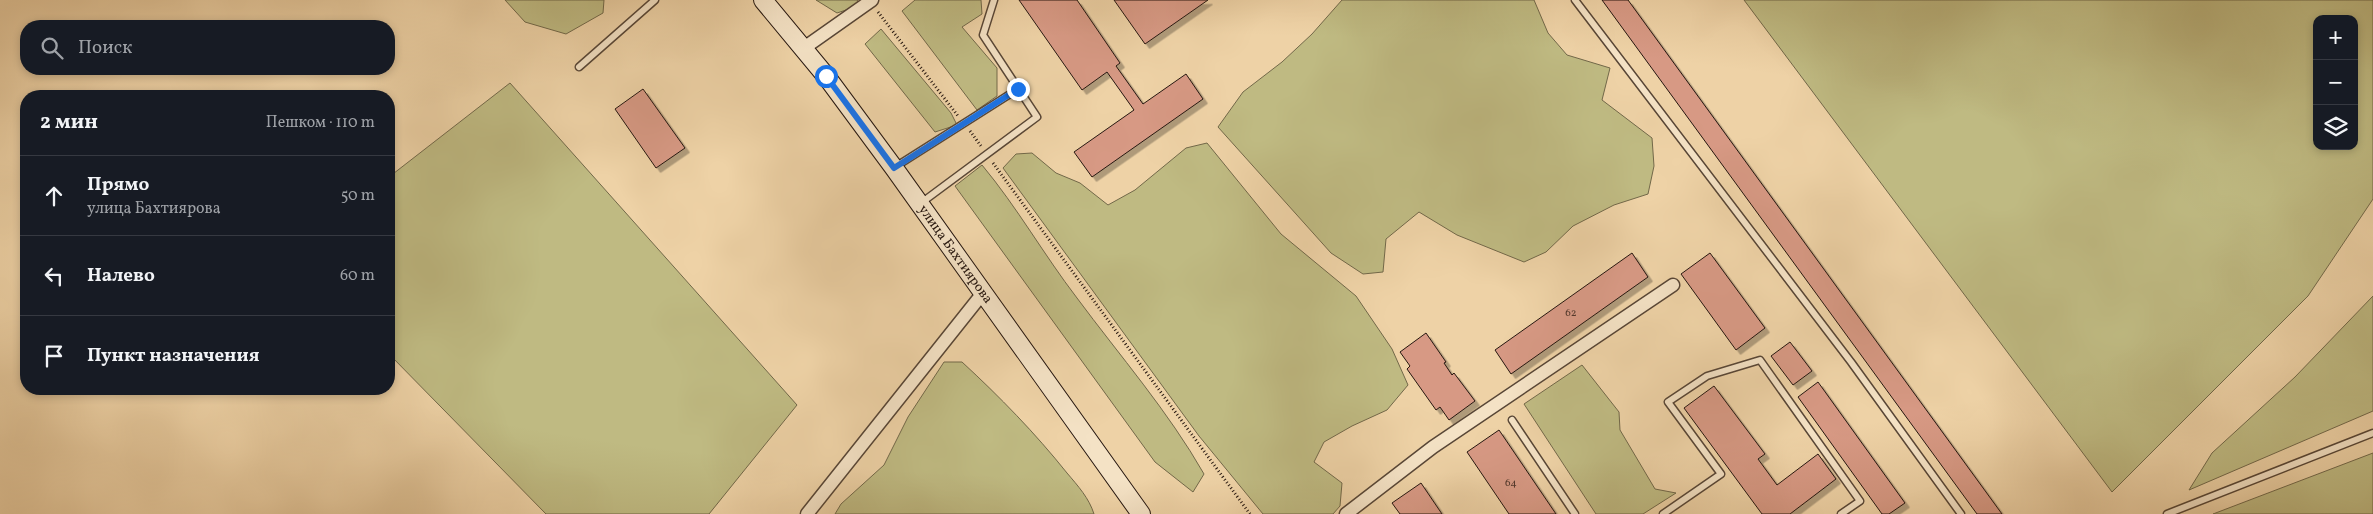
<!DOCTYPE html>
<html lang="ru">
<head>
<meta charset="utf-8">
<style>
	:root { --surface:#171b24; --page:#20242c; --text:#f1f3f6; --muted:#9ea1a6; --line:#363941 }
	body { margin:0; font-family:Vollkorn,serif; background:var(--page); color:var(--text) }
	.controls { position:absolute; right:15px; top:15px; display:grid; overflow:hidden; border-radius:10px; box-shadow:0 2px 8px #0003 }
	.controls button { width:45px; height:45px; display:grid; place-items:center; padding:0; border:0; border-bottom:1px solid var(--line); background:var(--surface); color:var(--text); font:25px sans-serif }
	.stop { position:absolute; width:15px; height:15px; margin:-11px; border:4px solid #1a73e8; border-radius:50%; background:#fff }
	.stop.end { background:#1a73e8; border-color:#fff; box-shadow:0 1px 5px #0008 }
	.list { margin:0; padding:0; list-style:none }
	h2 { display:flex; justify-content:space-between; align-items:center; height:65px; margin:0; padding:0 20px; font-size:21px }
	h2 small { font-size:16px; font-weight:400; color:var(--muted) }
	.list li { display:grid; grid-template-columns:32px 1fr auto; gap:15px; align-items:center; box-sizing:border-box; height:80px; padding:0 20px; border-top:1px solid var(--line) }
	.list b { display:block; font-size:19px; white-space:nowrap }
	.list p { margin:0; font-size:16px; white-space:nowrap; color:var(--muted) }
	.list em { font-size:16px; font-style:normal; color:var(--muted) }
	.icon { flex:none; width:28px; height:28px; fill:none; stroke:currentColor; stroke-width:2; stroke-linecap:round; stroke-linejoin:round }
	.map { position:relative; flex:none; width:2373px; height:514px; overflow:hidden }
	.search { position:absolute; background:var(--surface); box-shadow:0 2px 8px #0003; left:20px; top:20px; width:375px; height:55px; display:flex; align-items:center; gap:12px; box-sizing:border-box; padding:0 18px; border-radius:20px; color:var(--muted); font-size:19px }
	.panel { position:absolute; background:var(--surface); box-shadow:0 2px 8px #0003; left:20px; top:90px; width:375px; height:305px; border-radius:20px }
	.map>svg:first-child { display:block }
	.green { fill:#bfba82; stroke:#726849; fill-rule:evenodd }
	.building { fill:#d79984; stroke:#261710; filter:url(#shadow) }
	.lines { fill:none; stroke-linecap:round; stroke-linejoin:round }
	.service-casing { stroke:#584636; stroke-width:9 }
	.minor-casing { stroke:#584636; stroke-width:15 }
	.secondary-casing { stroke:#261710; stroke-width:20 }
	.path { stroke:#261710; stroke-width:3; stroke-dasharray:1 2.5; stroke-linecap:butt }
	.service { stroke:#f4e2c5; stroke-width:6 }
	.minor { stroke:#f4e2c5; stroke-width:12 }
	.secondary { stroke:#f4e2c5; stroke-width:18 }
	.route { stroke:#1a73e8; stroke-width:6 }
	.labels { text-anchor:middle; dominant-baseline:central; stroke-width:4.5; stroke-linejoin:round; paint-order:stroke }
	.number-label { font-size:11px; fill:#52382d }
	.street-label { font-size:14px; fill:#261710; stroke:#f4e2c5 }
</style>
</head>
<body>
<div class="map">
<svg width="2373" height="514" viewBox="0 0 2373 514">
	<defs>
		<filter id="shadow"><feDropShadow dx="4.5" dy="4.5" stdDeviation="0" flood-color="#0004"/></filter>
	</defs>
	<rect width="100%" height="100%" fill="#eed2a6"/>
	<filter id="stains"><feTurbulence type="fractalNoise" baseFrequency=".004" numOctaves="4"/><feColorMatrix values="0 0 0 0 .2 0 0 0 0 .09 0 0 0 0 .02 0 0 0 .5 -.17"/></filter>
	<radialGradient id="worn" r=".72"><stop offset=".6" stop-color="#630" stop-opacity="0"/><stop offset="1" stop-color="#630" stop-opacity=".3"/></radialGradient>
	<!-- green -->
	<path class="green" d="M505,0H604L603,13L566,34L525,22Z
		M816,0H857L861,5L837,13Z
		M915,0H981L982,14L962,27L997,68V96L977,110L902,11Z
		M1342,0H1534L1548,33L1567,55L1610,68L1602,100L1652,138L1654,166L1648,194L1614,205L1573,226L1546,252L1524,262L1457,235L1419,212L1386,239L1383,272L1363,274L1331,253L1218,127L1243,92L1282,62L1312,34Z
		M1744,0H2373V199L2308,296L2112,492ZM2317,19H2354V146H2317Z
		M881,29L951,113L957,125L935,132L865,44Z
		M510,83L797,405L709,514H546L389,354V177Z
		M1207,143L1281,234L1356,296L1392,349L1408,385L1387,410L1352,426L1324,442L1314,462L1342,483L1340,506L1333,514H1263L1199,436L1003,168L1016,154L1032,153L1056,173L1080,183L1108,205L1135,190L1186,148Z
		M982,165C1017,207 1044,255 1077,298C1120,356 1168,411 1204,474L1193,492L1155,462L955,186Z
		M2373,296V411L2189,490L2212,453L2295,377Z
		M944,362H962C1000,397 1035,433 1067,473C1078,486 1089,498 1094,514H835L841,504L884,465L908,417Z
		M1582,365L1619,412L1620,430L1655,489L1676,493L1643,514H1596L1524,404Z
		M2373,453V514H2213Z"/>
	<!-- building -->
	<path class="building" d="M1019,0H1077L1120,63L1116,66L1143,104L1186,74L1203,99L1092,177L1074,152L1134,110L1107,72L1082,90Z
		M1114,0H1208L1145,44Z
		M1602,0H1628L2002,514H1977Z
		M643,89L685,148L656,168L615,109Z
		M1632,253L1648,277L1511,374L1495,350Z
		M1710,253L1765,328L1736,350L1681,274Z
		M1426,333L1446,362L1444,363L1452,375L1454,373L1475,401L1449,420L1440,407L1436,410L1407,369L1410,366L1400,352Z
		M1790,342L1812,371L1793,385L1771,356Z
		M1818,382L1905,503L1889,514H1882L1798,397Z
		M1714,386L1765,454L1758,459L1777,485L1818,454L1836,479L1790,514H1762L1684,408Z
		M1499,430L1556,514H1509L1467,452Z
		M1421,483L1442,514H1400L1392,503Z"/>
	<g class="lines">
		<defs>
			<path id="service" d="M1575,0L1851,362L1961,514
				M579,67L655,0
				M895,167L1018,89
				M921,203L1037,117L983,35L994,0
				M1512,420L1575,514
				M1663,514L1721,474L1668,402L1707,376L1760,360L1860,501L1841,514
				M2167,514L2373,433"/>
			<path id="minor" d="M804,48L872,0
				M807,514L983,293
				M1346,514L1433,447L1673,285"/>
			<g id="secondary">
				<path id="s1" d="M763,0L826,76L894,168L1141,514"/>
			</g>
		</defs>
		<!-- service casing -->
		<use href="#service" class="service-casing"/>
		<!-- minor casing -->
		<use href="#minor" class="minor-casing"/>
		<!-- secondary casing -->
		<use href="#secondary" class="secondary-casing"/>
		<!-- path -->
		<path class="path" d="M878,12L958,116
			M970,131L981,146
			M993,163L1250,514"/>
		<!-- service -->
		<use href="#service" class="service"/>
		<!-- minor -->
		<use href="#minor" class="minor"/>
		<!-- secondary -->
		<use href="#secondary" class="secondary"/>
	</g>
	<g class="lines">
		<!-- route -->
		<path class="route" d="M826,76L894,168L1018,89"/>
	</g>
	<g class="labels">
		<!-- number labels -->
		<g class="number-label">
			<text x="1571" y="313">62</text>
			<text x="1511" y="483">64</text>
		</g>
		<!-- street labels -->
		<g class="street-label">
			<text stroke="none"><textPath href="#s1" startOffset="319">улица Бахтиярова</textPath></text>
		</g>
	</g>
	<rect width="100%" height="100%" filter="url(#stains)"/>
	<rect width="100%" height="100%" fill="url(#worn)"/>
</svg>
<div class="controls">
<button>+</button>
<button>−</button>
<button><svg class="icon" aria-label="layers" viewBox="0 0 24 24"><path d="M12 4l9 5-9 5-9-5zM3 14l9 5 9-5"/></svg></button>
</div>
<div class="stop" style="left:826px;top:76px"></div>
<div class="stop end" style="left:1018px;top:89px"></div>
<div class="search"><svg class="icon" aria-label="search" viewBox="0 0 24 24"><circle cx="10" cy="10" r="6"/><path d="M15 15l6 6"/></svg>Поиск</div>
<section class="panel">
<h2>2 мин<small>Пешком · 110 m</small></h2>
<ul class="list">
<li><svg class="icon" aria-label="ahead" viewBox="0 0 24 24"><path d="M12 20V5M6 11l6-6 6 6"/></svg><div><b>Прямо</b><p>улица Бахтиярова</p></div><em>50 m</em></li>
<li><svg class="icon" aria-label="left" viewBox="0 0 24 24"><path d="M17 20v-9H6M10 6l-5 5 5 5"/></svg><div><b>Налево</b></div><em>60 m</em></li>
<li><svg class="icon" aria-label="arrive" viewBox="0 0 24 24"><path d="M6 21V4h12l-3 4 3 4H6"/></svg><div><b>Пункт назначения</b></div></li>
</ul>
</section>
</div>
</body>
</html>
